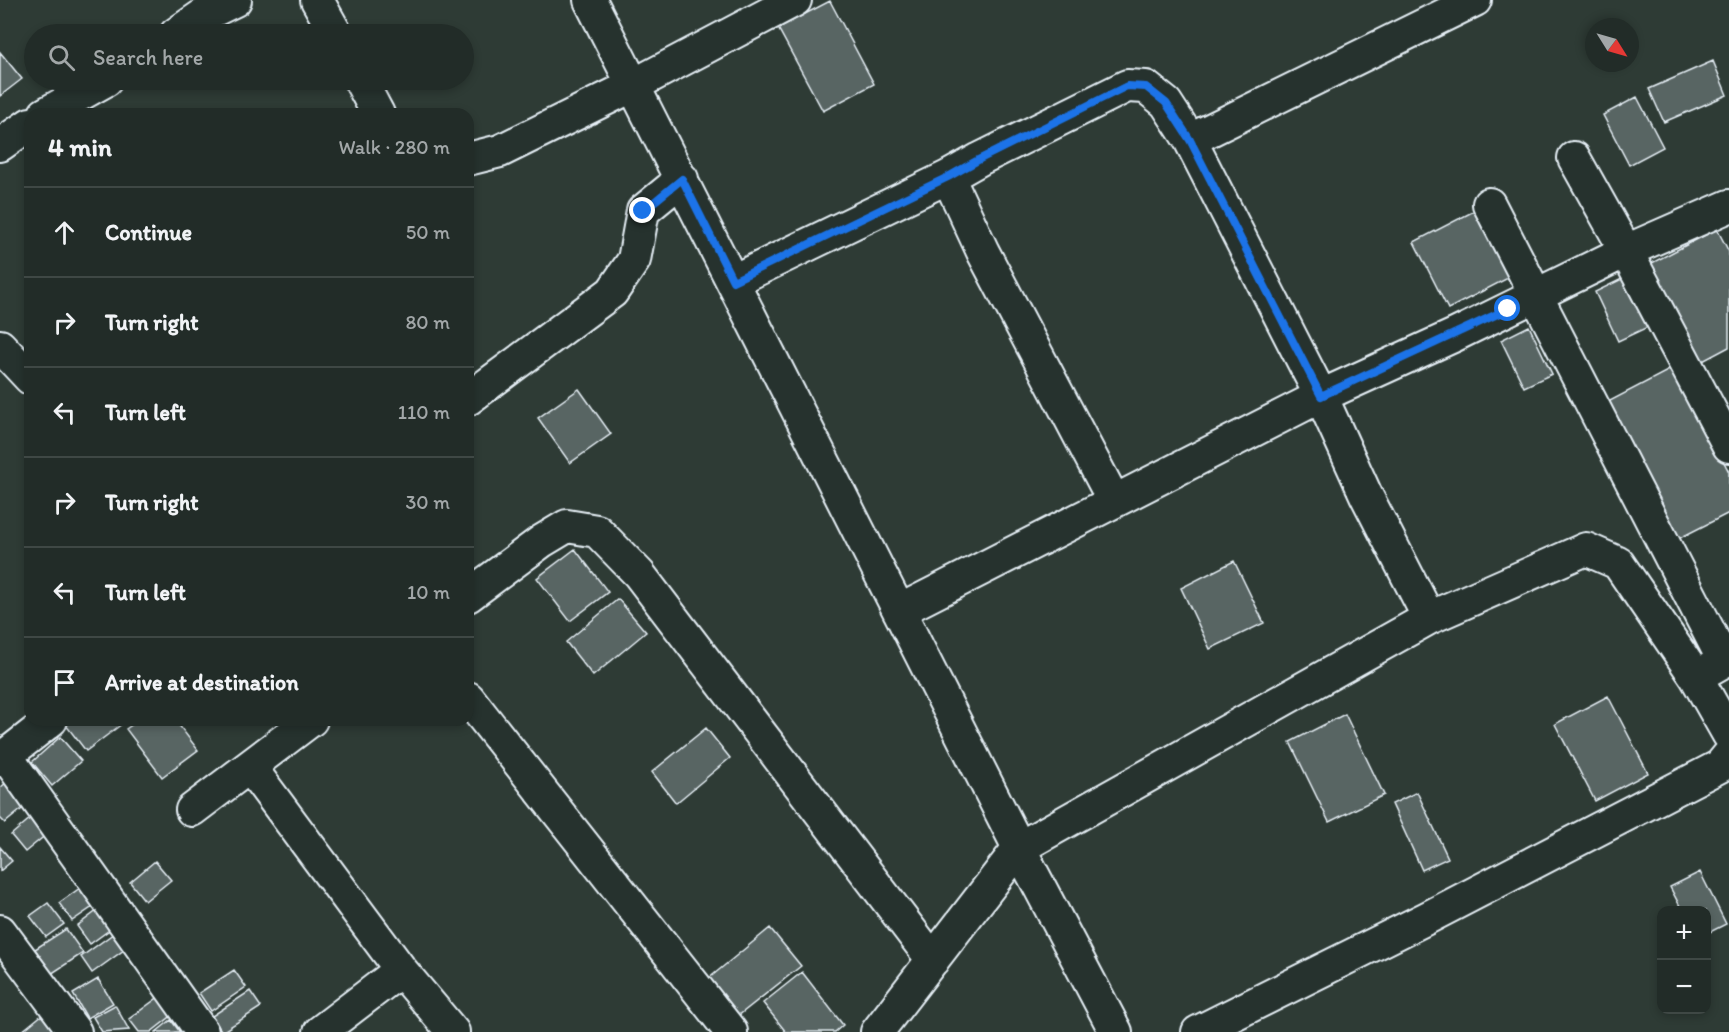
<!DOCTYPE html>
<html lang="en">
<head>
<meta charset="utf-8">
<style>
	:root { --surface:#222c28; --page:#2a3430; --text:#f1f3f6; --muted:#a2a7a8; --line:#3f4845 }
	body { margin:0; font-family:Itim,sans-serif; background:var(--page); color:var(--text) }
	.controls { position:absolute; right:18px; bottom:18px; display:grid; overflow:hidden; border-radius:12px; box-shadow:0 3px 9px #0003 }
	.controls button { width:54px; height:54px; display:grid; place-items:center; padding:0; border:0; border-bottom:2px solid var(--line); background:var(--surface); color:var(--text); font:30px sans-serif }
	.compass { position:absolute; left:1585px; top:18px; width:54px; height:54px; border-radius:50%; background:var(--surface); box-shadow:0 3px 9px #0003; rotate:127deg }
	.stop { position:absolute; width:18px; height:18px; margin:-14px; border:4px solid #1a73e8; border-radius:50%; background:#fff }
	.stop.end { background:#1a73e8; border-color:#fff; box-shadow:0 2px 6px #0008 }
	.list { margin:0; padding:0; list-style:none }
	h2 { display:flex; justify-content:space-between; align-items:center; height:78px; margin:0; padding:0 24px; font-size:26px }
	h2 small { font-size:20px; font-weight:400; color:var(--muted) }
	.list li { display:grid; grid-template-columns:39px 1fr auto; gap:18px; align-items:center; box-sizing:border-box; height:90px; padding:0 24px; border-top:2px solid var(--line) }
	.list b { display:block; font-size:22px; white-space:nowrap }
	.list em { font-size:20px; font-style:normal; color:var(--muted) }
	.icon { flex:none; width:33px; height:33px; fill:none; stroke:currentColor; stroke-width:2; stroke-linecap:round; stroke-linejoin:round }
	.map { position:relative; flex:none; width:1729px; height:1032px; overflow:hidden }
	.search { position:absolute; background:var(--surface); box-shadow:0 3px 9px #0003; left:24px; top:24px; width:450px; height:66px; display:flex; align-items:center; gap:15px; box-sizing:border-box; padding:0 21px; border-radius:33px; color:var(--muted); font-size:22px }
	.panel { position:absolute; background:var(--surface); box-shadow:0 3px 9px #0003; left:24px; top:108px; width:450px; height:618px; border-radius:18px }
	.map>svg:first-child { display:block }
	.building { fill:#596563; stroke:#e8f1f8; stroke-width:1.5 }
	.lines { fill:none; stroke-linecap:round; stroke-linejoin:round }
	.minor-casing { stroke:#e8f1f8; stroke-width:36 }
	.minor { stroke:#26332d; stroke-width:32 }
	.route { stroke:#1a73e8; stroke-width:8 }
</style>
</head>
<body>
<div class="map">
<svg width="1729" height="1032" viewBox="0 0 1729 1032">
	<rect width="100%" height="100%" fill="#2e3b35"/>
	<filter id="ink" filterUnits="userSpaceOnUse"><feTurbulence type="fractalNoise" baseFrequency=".0167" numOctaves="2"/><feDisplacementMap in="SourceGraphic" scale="12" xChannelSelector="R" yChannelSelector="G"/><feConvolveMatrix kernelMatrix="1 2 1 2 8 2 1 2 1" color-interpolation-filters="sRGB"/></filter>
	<g filter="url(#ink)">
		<!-- building -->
		<path class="building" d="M830,1L874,84L823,111L778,28Z
			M0,52L22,79L0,96Z
			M1713,61L1727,95L1664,122L1649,89Z
			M1637,97L1663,147L1629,165L1603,115Z
			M1478,209L1512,276L1448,309L1414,242Z
			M1717,229L1729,252V347L1699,363L1648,265Z
			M1626,277L1650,326L1618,341L1595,292Z
			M1529,326L1552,374L1524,387L1501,340Z
			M1675,367L1729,472V513L1674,541L1604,404Z
			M579,389L611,434L570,463L538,418Z
			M575,549L608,592L570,621L537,578Z
			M1234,561L1264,623L1210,649L1181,588Z
			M618,599L646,632L593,676L566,642Z
			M1608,696L1648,773L1595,801L1555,724Z
			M1345,714L1384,795L1329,822L1290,742Z
			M62,720H118L122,724L86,751Z
			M139,720H175L198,750L162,777L126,729Z
			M706,728L730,758L676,803L652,772Z
			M60,737L81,761L52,786L32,762Z
			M8,781L27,805L5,823L0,818V788Z
			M1417,792L1448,858L1422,870L1392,804Z
			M32,817L47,834L25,852L11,835Z
			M0,847L12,861L0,871Z
			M155,861L171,880L145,901L130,882Z
			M1700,872L1726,924L1706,934V910H1682L1670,887Z
			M87,883L100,902L72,921L59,903Z
			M48,903L64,924L46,937L30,916Z
			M98,910L112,928L90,944L77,926Z
			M770,928L801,966L738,1016L708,979Z
			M66,929L83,953L51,974L35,949Z
			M117,931L128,947L92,973L81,957Z
			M234,970L246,987L211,1011L199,993Z
			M802,972L843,1025L835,1032H786L763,1003Z
			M98,979L113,1003L87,1018L73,994Z
			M250,991L261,1007L222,1032L212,1016Z
			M160,996L174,1014L151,1032H139L129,1019Z
			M115,1005L129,1030L102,1032L93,1017Z
			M43,1014L58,1032H21Z
			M171,1020L180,1032H156Z"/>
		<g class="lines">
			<defs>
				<path id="minor" d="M317,0L336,34
					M590,0L1019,848L1116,1032
					M176,34L202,16L235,0
					M360,80L378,114
					M45,114L106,80
					M1190,140L1475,0
					M0,145L30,124
					M1574,158L1626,251L1729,446
					M468,159L500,151L632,86L795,0
					M948,177L983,252L1114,501
					M1489,204L1724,661
					M733,281L948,177L980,159L1127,86L1146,87L1166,103L1190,140L1321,396L1366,495L1429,618
					M0,346L30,378
					M468,399L612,292L634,260L643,211L682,179
					M468,596L542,541L567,526L597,531L639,574L933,960
					M899,611L1321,396L1455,335L1626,251L1729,206
					M1696,677L1729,735
					M468,698L731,1032
					M6,756L202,1032
					M0,760L51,720
					M250,767L401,970L453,1032
					M192,810L311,720
					M0,931L75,1032
					M320,1032L401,970
					M877,1032L1019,848L1429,618L1586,549L1618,563L1696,677L1729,658
					M1198,1032L1427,918L1720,766L1729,755"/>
			</defs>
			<!-- minor casing -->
			<use href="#minor" class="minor-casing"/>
			<!-- minor -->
			<use href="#minor" class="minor"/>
		</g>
	</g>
	<g class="lines" filter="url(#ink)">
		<!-- route -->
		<path class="route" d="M643,211L682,179L733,281L948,177L980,159L1127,86L1146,87L1166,103L1190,140L1321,396L1508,309"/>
	</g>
</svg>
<div class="controls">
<button>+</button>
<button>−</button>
</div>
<svg class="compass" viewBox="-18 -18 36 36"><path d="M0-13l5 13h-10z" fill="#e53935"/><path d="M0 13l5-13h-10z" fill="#a2a7a8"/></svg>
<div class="stop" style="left:1508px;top:309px"></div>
<div class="stop end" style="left:643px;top:211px"></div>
<div class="search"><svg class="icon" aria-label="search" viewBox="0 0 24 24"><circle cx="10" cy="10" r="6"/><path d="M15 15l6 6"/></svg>Search here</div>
<section class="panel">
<h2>4 min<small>Walk · 280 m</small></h2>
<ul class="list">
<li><svg class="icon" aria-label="ahead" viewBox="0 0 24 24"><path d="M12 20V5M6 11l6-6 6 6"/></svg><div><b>Continue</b></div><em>50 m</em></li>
<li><svg class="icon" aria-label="right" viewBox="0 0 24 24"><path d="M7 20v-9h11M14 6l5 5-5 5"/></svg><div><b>Turn right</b></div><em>80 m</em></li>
<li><svg class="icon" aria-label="left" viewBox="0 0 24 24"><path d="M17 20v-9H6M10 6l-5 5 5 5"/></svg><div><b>Turn left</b></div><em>110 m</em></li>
<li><svg class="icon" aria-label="right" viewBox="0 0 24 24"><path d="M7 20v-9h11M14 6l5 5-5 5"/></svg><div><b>Turn right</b></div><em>30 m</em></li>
<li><svg class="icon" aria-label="left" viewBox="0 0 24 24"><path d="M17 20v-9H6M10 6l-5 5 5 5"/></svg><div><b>Turn left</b></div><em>10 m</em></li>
<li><svg class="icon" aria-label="arrive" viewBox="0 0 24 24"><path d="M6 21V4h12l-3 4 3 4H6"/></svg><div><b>Arrive at destination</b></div></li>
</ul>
</section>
</div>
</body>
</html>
